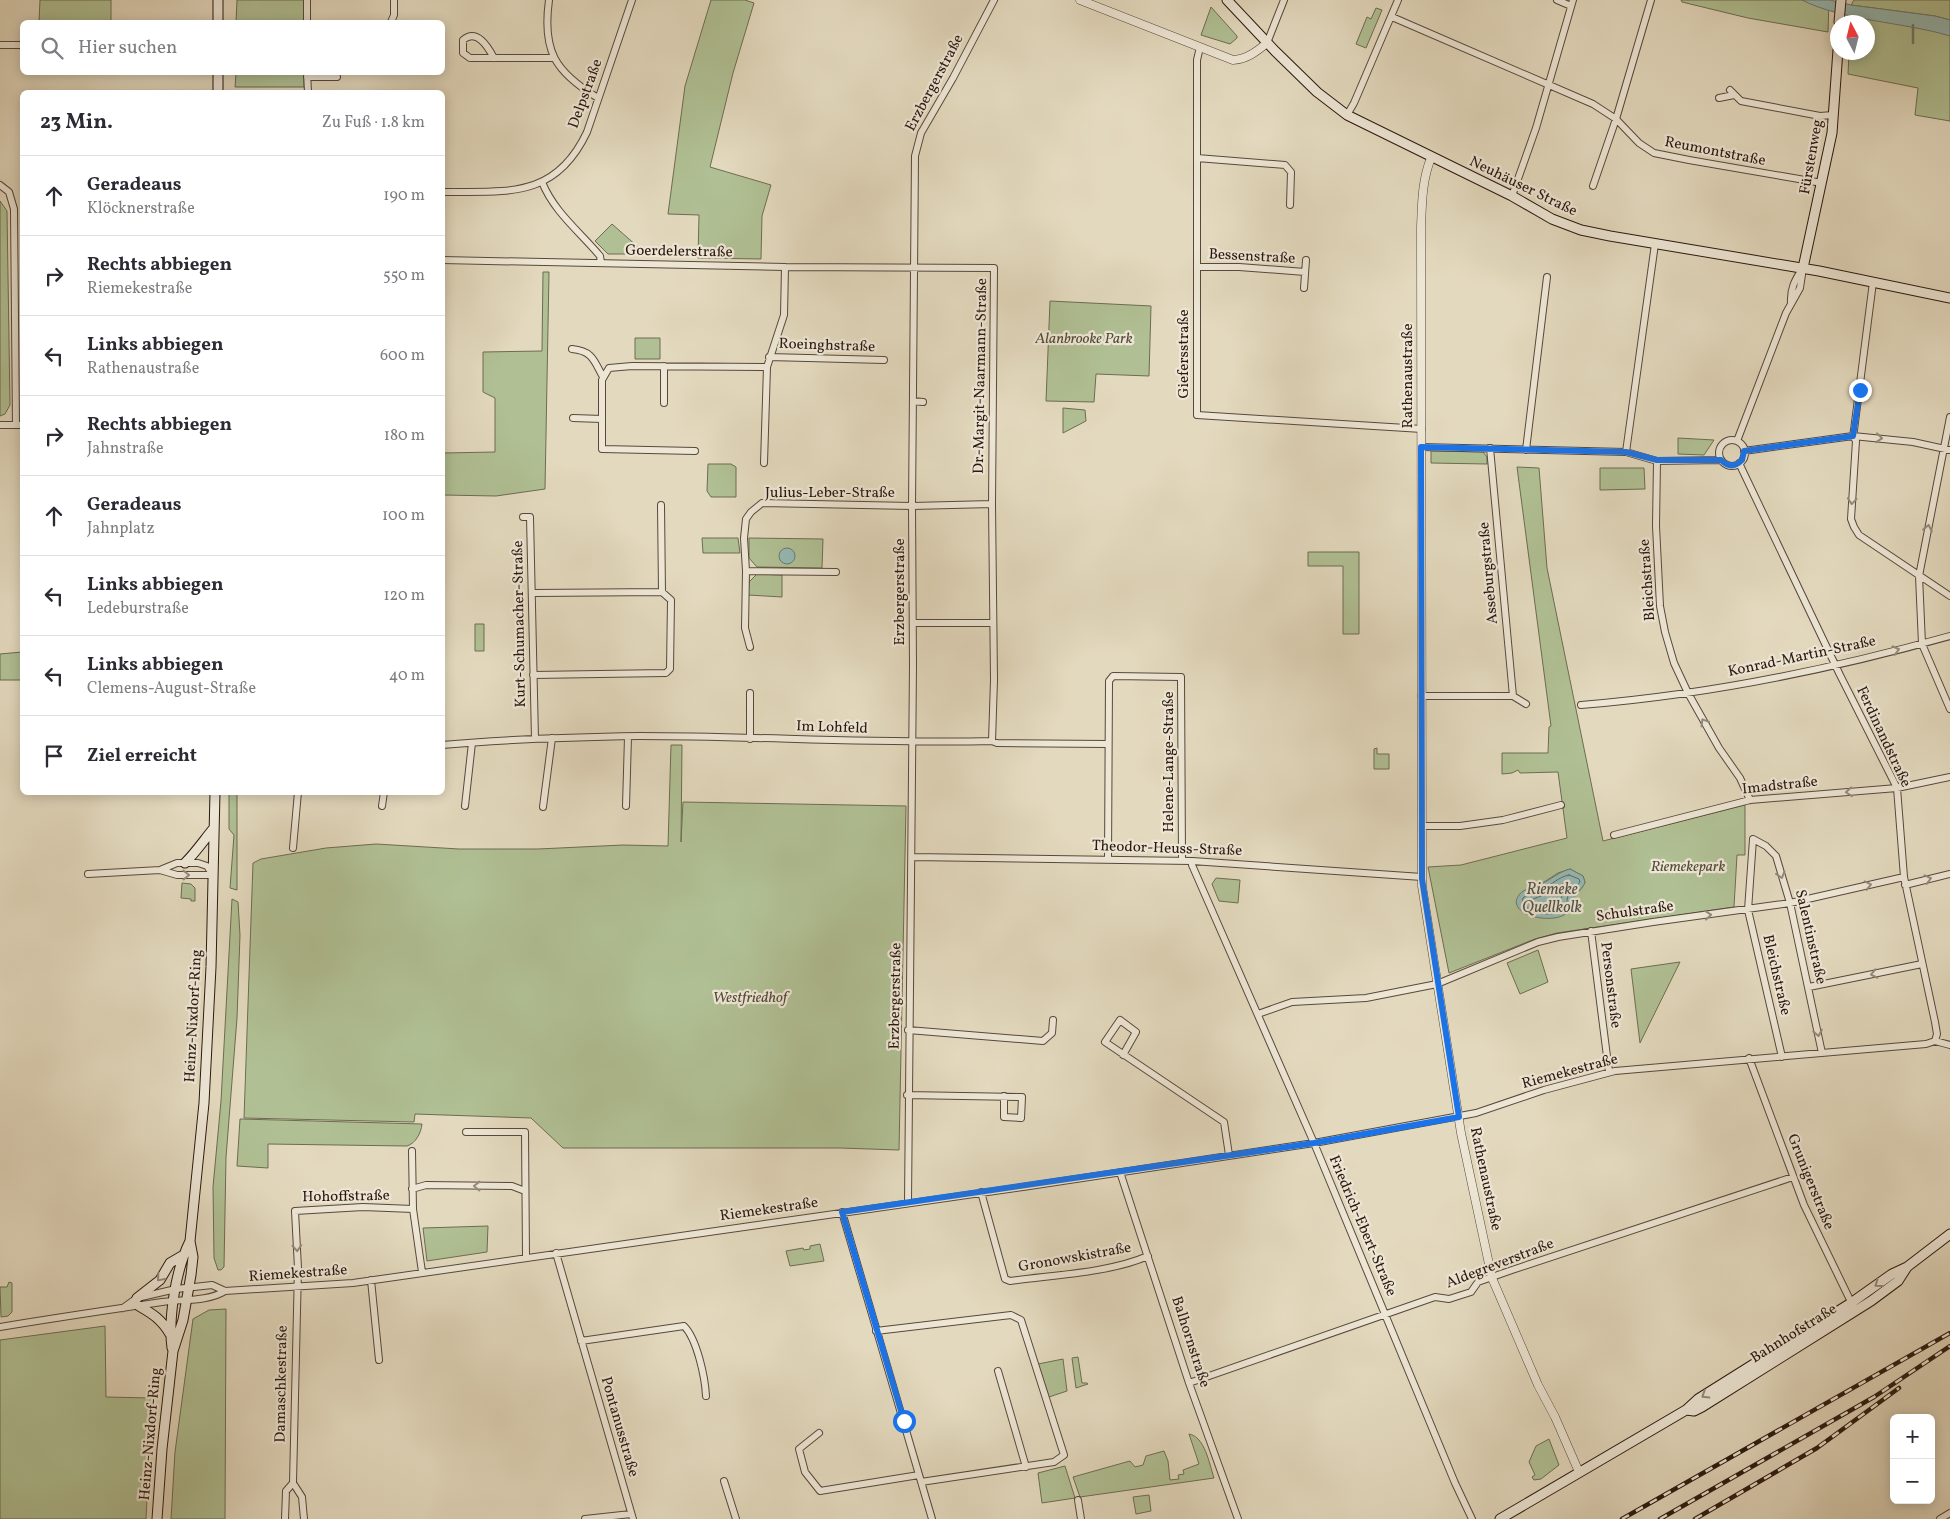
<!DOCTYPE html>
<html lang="de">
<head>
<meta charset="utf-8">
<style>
	:root { --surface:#fff; --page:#f7f7f7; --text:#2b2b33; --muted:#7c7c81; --line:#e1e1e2 }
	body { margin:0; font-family:Vollkorn,serif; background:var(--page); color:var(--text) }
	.controls { position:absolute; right:15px; bottom:15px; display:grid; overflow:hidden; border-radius:8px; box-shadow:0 2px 12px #0003 }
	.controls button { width:45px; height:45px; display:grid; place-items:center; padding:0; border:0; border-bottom:1px solid var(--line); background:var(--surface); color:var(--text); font:25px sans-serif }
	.compass { position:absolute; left:1830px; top:15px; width:45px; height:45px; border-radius:50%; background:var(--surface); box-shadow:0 2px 12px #0003; rotate:353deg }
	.stop { position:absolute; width:15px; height:15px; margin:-11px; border:4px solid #1a73e8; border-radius:50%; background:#fff }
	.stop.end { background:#1a73e8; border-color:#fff; box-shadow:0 1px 5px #0008 }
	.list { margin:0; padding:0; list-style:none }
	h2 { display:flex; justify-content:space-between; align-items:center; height:65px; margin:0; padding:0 20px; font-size:21px }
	h2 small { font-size:16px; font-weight:400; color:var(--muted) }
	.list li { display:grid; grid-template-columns:32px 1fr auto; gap:15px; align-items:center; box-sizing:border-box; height:80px; padding:0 20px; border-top:1px solid var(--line) }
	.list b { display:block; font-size:19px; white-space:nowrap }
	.list p { margin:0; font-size:16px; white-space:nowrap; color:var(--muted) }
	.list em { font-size:16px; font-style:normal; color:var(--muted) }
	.icon { flex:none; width:28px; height:28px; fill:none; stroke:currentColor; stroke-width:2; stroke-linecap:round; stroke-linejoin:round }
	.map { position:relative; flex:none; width:1950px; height:1519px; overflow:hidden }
	.search { position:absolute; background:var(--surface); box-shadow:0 2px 12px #0003; left:20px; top:20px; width:425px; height:55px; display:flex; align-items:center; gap:12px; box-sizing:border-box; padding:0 18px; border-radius:8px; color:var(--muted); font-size:19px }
	.panel { position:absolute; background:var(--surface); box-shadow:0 2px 12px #0003; left:20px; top:90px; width:425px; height:705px; border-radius:8px }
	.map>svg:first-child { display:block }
	.green { fill:#b0c094; stroke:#6d6c52; fill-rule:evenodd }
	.water { fill:#95bab5; stroke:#6a7973 }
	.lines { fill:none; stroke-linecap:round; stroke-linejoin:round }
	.shore { stroke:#606862; stroke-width:1 }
	.stream { stroke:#6a7973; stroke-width:2.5 }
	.minor-casing { stroke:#58483b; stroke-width:8 }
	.tertiary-casing { stroke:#58483b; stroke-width:9 }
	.secondary-casing { stroke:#2a170f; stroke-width:11 }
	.minor { stroke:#ede6d5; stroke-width:6 }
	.tertiary { stroke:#ede6d5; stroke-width:8 }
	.secondary { stroke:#ede6d5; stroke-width:9 }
	.rail-casing { stroke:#2a170f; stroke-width:4.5 }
	.rail { stroke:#ede6d5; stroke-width:2.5; stroke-dasharray:8; stroke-linecap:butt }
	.oneway { stroke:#95897c }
	.route { stroke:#1a73e8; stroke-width:6 }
	.labels { text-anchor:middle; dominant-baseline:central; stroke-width:4.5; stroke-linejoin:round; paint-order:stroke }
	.street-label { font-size:15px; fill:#2a170f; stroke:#ede6d5 }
	.park-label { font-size:15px; font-style:italic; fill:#524a37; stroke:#ede6d5 }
	.water-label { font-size:16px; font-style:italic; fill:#4f5049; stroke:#ede6d5 }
</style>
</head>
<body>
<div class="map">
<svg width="1950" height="1519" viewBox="0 0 1950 1519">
	<rect width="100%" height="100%" fill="#e3d9be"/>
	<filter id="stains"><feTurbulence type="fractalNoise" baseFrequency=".004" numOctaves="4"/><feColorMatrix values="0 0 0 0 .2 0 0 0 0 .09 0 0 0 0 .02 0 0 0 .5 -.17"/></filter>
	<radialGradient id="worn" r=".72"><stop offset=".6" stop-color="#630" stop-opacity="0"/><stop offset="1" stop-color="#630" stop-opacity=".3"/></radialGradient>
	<!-- green -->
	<path class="green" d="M40,0H111V22H39Z
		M237,0H304V22H236Z
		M711,0H745L754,3L733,73L710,167L771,185L762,216L761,259L698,258L699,215L668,214L685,86Z
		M1681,0H1829L1828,32L1748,18L1682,2Z
		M1854,0H1950V20L1935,16L1851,5Z
		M1211,7L1237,36V38L1230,44L1201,35Z
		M1376,8L1382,10L1366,48L1356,44L1367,17L1371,19Z
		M1850,15L1930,30L1950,35V121L1915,115L1918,88L1848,74L1849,53L1868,52V22H1850Z
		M236,73H304V87H235Z
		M0,201L7,211L10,405L5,414L0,416Z
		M612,224L646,254H608L595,241Z
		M543,272H549L545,489L496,496L443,495V453L495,452V398L483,392V352L542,351Z
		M1050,301L1151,306L1149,376L1096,374L1094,402L1046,401Z
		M635,338H660V359H635Z
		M1063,408L1085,410L1086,421L1063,433Z
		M1678,438L1714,440L1704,455L1678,454Z
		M1431,451L1483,452L1487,457V464L1431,463Z
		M708,464H731L736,467V497H711L707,491Z
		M1517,467L1539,468L1547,568L1603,841L1745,805V855H1737L1734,907L1557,933L1535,939L1449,973L1428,867L1461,865L1567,838L1558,772L1520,773L1518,770L1512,773L1502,774V753H1548L1549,727L1551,726ZM1570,869L1583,876L1585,882C1577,902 1550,907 1532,915L1526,914L1541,884L1558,873Z
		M1600,468H1644L1645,489L1600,490Z
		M702,538H738L740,553H703Z
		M749,538L823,539L822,568L757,567L749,558Z
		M1308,552H1359V634H1343V566H1308Z
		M757,574L782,575V597L748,595L749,582Z
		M475,624H484V651H475Z
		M22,652V680H0V654Z
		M671,745H682L681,842L683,802L906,806L899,1150L840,1148H563L531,1118L415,1114L414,1122L244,1118L253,863L261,859L326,848L376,844L459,849H538L623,845L668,846Z
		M1377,748V754H1389V769H1374V749Z
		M229,793H237V890L230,888L234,835L229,829Z
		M1216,878L1240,880L1238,903L1219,901L1212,884Z
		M182,883L191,884L195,888V901H191V899L181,898Z
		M232,899L238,902L240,935L237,1018L226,1157L224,1267L221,1270H218L214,1258L213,1187L221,1101Z
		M1538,950L1548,982L1520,994L1507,963Z
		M1680,962L1640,1043L1631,969Z
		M240,1119L422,1124C421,1133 416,1143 407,1146L268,1144V1168L237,1166Z
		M488,1226L487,1252L427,1261L423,1228Z
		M820,1244L824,1261L790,1266L786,1251L803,1248L804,1250L810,1249V1246Z
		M9,1282L12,1283V1312L8,1316L1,1317L0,1287H7Z
		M226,1309L225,1519H171L175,1452L193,1319L209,1310Z
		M105,1326L106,1397L152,1398L146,1519H0V1340Z
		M1078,1357L1082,1383H1087L1088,1384L1076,1388L1072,1358Z
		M1063,1359L1067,1391L1049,1397L1038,1364Z
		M1189,1434C1205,1437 1209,1463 1214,1478L1080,1497L1073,1477L1130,1461L1135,1467L1143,1465L1146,1456L1164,1451L1168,1461L1170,1480L1179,1479L1178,1475L1184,1474L1183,1470L1199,1464Z
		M1549,1439L1559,1465L1541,1479L1534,1480L1532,1477L1535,1475L1529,1462L1536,1446Z
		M1065,1466L1075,1498L1042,1503L1038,1473Z
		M1149,1495L1151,1511L1136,1514L1133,1497Z"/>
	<!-- water -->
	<path class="water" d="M1802,0H1830L1851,5L1935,16L1950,20V36C1904,22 1843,21 1802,0Z
		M779 556a8 8 0 1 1 16 0a8 8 0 1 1-16 0Z
		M1570,869L1583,876L1585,882C1583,889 1577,891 1574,897C1571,901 1572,907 1569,911C1556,927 1504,915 1519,895C1524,888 1536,887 1543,883C1553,878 1559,872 1570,869Z"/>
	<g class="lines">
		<!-- shore -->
		<path class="shore" d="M1569,875L1579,879L1580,882C1577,887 1572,889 1569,894C1566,899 1568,905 1564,909C1553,919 1531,912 1522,904L1523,898C1529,893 1536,892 1542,889C1552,885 1558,877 1569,875Z
			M1566,882L1568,886L1563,893L1558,906L1546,908L1532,903L1533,899L1546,894Z"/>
		<!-- stream -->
		<path class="stream" d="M1913,25V43"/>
		<defs>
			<path id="minor" d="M307,0V22
				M549,0C542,51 555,72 598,98
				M1557,0L1571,6
				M1392,17L1593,104L1616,119L1639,143L1654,153L1689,160L1822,183
				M391,22L394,15V0
				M1267,43L1284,0
				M0,45H22
				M1200,47L1197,60V415L1422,429
				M494,58C488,47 477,28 463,40V53L470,58H554
				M307,72L308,92
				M307,77H337
				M1730,90L1741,101L1820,116L1833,115
				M1719,98L1734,95
				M1347,115L1354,103L1398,0
				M1197,158L1285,165L1291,172L1290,205
				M542,182C554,212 580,232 600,256L601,263
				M0,185L9,192L14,209L16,425H22
				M1593,186L1616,119L1651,0
				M442,192C506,191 555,200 587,132L632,0
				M1512,196L1536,128L1573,0
				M442,260L785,267L994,268L992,504L994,680L992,741
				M1197,267H1239L1305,272
				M1873,282L1854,430L1853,436L1856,441L1851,519L1854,527L1859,535L1950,596
				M1304,288L1306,260
				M1791,303C1790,289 1795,280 1802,269
				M572,349C593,351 594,361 603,377
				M769,357L884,360
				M913,401L923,402
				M664,403V366
				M1950,417L1919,576L1922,644L1950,709
				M573,418L602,419
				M0,425H16
				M1719 453a13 13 0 1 1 26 0a13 13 0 1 1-26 0Z
				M1737,441L1786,313L1800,288L1803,268
				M1421,447L1626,452L1657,461L1721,460
				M1490,448L1513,696
				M1526,450L1547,277
				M695,451L602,449V380L609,368L632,366L767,367
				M1744,451L1853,436L1913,442L1950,450
				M1626,452L1655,244
				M1657,461L1656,526L1660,606L1665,632L1674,663L1688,693L1719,748L1740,778L1750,800
				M764,463L767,367L784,315L785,267
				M1739,463L1840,675L1897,788L1904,877L1935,1022L1937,1034L1935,1041
				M661,505L662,592
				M523,517H530L535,739
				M746,571L836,572
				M533,593L662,592L671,600L670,669L666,673L533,675
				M913,623H993
				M750,647L745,628L746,571L744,538L746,519L751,512L762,503L912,506L992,504
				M1421,696H1513L1526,704
				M1581,705C1706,695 1829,670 1950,636
				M750,739V693
				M442,745C508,739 574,737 640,736C757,736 875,744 992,741L997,743L1108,744
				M382,806L384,792
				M465,806L472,743
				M626,806L628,737
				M543,807L552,738
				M1422,826H1460L1503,820L1561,805
				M1614,835L1750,800L1897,788L1950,777
				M293,848L298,792
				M912,857L1192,861L1422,877
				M1108,860L1109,681L1113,676L1181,677L1182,860
				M1192,861V865L1314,1143L1455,1483L1472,1519
				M160,870L177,875H213
				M88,874L160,870L177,863H198L207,866L213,875
				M1905,885L1950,874
				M1591,931L1609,1072
				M1809,987L1922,964
				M1258,1014L1292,1002L1366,998L1437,984L1538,942L1558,937L1653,922L1790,903L1904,877
				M908,1030L1043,1041L1052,1033L1053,1020
				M1123,1055L1136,1032L1120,1020L1105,1042L1224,1122L1229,1155
				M1782,1057L1748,910L1753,839L1766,846L1776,856L1790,903L1822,1053
				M1749,1058L1804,1205L1853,1306
				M907,1095L1022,1097L1021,1118L1004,1117V1096
				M466,1132H525L526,1257
				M412,1151L413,1209L422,1272
				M1120,1172L1189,1383L1238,1519
				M412,1189L426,1185L512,1186L525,1191
				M981,1192L1005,1279L1010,1281C1053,1275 1109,1273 1148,1256
				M908,1203L913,665L912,506L915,156L921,133L953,78L994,0
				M842,1212L932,1519
				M556,1253L633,1519
				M371,1280L379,1360
				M123,1308L137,1298L176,1289L212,1285L225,1291L353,1283L1023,1187L1314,1143L1476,1113L1544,1090L1615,1071L1926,1044L1935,1041L1950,1045
				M0,1327C54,1318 108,1310 162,1302C183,1299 207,1302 225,1291
				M876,1331L1011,1315L1021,1320L1064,1455L1054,1462L921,1482
				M581,1341L684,1326C697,1339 705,1377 706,1396
				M998,1371L1026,1467
				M1189,1383L1435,1297L1449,1299L1471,1292L1478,1282L1512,1270L1793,1177
				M819,1433L799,1449L805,1472L820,1491L919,1475
				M724,1481L736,1519
				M1078,1500L1081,1519
				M285,1519L286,1491L293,1483
				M304,1519L302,1497L293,1483L298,1268L295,1211L363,1207L413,1209
				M585,1519L631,1514
				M1940,1519L1950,1513"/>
			<path id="tertiary" d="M1080,0L1233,60C1247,59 1256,52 1267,43
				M1431,158C1422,180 1422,203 1421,227L1422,886L1461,1133L1492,1278L1538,1385L1555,1417L1579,1472"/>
			<path id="secondary" d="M218,0V22
				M1227,0L1275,51L1317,92L1347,115L1512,196L1552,219L1581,230L1610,236L1819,271L1950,298
				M1839,22L1841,0
				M218,72V92
				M1803,268L1832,133L1838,50
				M185,863C196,852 204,840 214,828
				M137,1298L160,1280L170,1263L182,1256
				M139,1306C153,1314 162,1320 170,1334
				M172,1348C168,1317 176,1269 190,1241
				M1686,1410L1694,1411L1702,1407L1871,1301L1898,1281L1907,1267L1950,1234
				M157,1519L162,1449L173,1351L183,1320L191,1275L193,1257L190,1241L204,1103L211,967L215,792
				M1500,1519L1686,1410L1698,1399L1851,1303L1892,1274L1907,1267"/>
		</defs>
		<!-- minor casing -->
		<use href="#minor" class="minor-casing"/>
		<!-- tertiary casing -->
		<use href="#tertiary" class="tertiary-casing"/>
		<!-- secondary casing -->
		<use href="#secondary" class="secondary-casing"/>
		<!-- minor -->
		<use href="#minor" class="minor"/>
		<!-- tertiary -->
		<use href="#tertiary" class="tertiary"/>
		<!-- secondary -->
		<use href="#secondary" class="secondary"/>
		<defs>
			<path id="rail" d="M1622,1519L1950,1333
				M1660,1519L1874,1397L1950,1346
				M1695,1519L1817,1448L1899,1388"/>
		</defs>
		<!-- rail casing -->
		<use href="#rail" class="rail-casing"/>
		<!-- rail -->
		<use href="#rail" class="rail"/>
	</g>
	<!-- one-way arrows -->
	<defs><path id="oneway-chevron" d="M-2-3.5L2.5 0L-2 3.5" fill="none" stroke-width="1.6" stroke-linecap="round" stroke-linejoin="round" transform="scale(1.25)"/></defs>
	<g class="oneway">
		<use href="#oneway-chevron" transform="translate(1879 438) rotate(6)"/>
		<use href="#oneway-chevron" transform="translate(1852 501) rotate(94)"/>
		<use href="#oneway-chevron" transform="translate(1928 528) rotate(-79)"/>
		<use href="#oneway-chevron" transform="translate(1896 650) rotate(-14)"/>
		<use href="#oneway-chevron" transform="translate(1704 722) rotate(-121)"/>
		<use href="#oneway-chevron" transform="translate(1849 792) rotate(175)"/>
		<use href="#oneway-chevron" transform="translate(186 875) rotate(-1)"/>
		<use href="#oneway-chevron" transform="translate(1781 875) rotate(73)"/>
		<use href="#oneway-chevron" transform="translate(1928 879) rotate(-14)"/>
		<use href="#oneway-chevron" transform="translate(1868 885) rotate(-13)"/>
		<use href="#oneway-chevron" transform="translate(1708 915) rotate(-6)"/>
		<use href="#oneway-chevron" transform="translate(1874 974) rotate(168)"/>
		<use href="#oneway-chevron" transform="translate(1818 1033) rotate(79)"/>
		<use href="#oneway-chevron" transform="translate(477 1186) rotate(-179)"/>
		<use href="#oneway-chevron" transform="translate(297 1248) rotate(87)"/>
		<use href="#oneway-chevron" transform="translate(160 1278) rotate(131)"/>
		<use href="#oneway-chevron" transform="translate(1878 1284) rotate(144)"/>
		<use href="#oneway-chevron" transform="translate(1705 1395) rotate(148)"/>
	</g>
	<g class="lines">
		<!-- route -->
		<path class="route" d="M904,1421L842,1212L1314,1143L1459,1117L1422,879L1421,447L1626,452L1657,460H1721C1728,467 1735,467 1742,460L1744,451L1853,436L1860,390"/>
	</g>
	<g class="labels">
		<!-- street labels -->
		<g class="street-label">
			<text transform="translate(935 83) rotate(-62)">Erzbergerstraße</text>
			<text transform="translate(586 94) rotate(-70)">Delpstraße</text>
			<text transform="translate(1715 152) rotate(11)">Reumontstraße</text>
			<text transform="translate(1812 157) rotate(-80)">Fürstenweg</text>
			<text transform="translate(1523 187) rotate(26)">Neuhäuser Straße</text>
			<text transform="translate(679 252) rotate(1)">Goerdelerstraße</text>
			<text transform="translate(1252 257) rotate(3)">Bessenstraße</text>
			<text transform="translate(827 346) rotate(2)">Roeinghstraße</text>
			<text transform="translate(1184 354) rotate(-90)">Giefersstraße</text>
			<text transform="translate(981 376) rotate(-89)">Dr.-Margit-Naarmann-Straße</text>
			<text transform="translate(1408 376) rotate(-90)">Rathenaustraße</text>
			<text x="830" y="493">Julius-Leber-Straße</text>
			<text transform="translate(1489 573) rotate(-95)">Asseburgstraße</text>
			<text transform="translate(1648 580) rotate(-94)">Bleichstraße</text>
			<text transform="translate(900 592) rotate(-90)">Erzbergerstraße</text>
			<text transform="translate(520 624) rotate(-91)">Kurt-Schumacher-Straße</text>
			<text transform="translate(1802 657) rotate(-12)">Konrad-Martin-Straße</text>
			<text transform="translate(832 728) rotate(2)">Im Lohfeld</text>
			<text transform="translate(1883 737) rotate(65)">Ferdinandstraße</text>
			<text transform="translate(1169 762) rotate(-90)">Helene-Lange-Straße</text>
			<text transform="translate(1780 786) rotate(-6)">Imadstraße</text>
			<text transform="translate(1167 849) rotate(2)">Theodor-Heuss-Straße</text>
			<text transform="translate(1635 912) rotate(-8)">Schulstraße</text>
			<text transform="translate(1810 937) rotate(77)">Salentinstraße</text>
			<text transform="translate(1776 975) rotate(77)">Bleichstraße</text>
			<text transform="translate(1610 985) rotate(83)">Personstraße</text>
			<text transform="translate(896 996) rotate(-89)">Erzbergerstraße</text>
			<text transform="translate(194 1016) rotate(-87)">Heinz-Nixdorf-Ring</text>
			<text transform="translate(1570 1072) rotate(-15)">Riemekestraße</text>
			<text transform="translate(1485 1179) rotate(78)">Rathenaustraße</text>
			<text transform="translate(1810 1182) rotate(68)">Grunigerstraße</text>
			<text transform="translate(346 1197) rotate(-1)">Hohoffstraße</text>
			<text transform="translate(769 1210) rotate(-8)">Riemekestraße</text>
			<text transform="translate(1362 1226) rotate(67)">Friedrich-Ebert-Straße</text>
			<text transform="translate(1075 1258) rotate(-10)">Gronowskistraße</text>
			<text transform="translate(1500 1264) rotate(-21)">Aldegreverstraße</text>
			<text transform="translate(298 1274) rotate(-4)">Riemekestraße</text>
			<text transform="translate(1794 1334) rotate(-32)">Bahnhofstraße</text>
			<text transform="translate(1190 1342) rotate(72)">Balhornstraße</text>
			<text transform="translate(282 1384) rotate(-89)">Damaschkestraße</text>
			<text transform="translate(619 1427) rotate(74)">Pontanusstraße</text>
			<text transform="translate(151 1434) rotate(-85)">Heinz-Nixdorf-Ring</text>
		</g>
		<!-- park labels -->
		<g class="park-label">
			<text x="1084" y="339">Alanbrooke Park</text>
			<text x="1688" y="867">Riemekepark</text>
			<text x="750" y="998">Westfriedhof</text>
		</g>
		<!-- water labels -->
		<g class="water-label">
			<text x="1552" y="890">Riemeke<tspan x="1552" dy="18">Quellkolk</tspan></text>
		</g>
	</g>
	<rect width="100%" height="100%" filter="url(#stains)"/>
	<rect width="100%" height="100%" fill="url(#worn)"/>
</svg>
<div class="controls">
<button>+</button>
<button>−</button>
</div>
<svg class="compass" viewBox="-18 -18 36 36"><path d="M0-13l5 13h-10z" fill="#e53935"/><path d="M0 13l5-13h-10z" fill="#7c7c81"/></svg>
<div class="stop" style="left:904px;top:1421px"></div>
<div class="stop end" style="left:1860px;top:390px"></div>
<div class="search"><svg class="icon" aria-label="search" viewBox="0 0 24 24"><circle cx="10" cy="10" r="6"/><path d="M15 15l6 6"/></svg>Hier suchen</div>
<section class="panel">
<h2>23 Min.<small>Zu Fuß · 1.8 km</small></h2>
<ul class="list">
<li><svg class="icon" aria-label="ahead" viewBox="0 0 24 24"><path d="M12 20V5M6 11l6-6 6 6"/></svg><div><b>Geradeaus</b><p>Klöcknerstraße</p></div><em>190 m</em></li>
<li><svg class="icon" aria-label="right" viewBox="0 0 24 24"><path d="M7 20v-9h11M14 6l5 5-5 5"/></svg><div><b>Rechts abbiegen</b><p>Riemekestraße</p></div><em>550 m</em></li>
<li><svg class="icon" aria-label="left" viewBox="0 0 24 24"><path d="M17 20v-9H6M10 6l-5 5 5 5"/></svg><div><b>Links abbiegen</b><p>Rathenaustraße</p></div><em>600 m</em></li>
<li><svg class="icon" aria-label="right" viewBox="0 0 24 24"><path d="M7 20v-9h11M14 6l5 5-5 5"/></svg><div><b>Rechts abbiegen</b><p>Jahnstraße</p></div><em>180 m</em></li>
<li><svg class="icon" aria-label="ahead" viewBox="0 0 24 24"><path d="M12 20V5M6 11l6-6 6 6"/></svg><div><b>Geradeaus</b><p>Jahnplatz</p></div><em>100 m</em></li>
<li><svg class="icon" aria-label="left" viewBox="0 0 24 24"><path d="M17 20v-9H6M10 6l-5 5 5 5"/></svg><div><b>Links abbiegen</b><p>Ledeburstraße</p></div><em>120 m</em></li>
<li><svg class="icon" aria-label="left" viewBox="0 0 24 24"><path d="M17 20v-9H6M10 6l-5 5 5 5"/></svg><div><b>Links abbiegen</b><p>Clemens-August-Straße</p></div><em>40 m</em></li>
<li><svg class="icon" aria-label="arrive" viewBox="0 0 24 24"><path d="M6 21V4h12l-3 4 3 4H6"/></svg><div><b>Ziel erreicht</b></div></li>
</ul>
</section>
</div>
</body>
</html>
